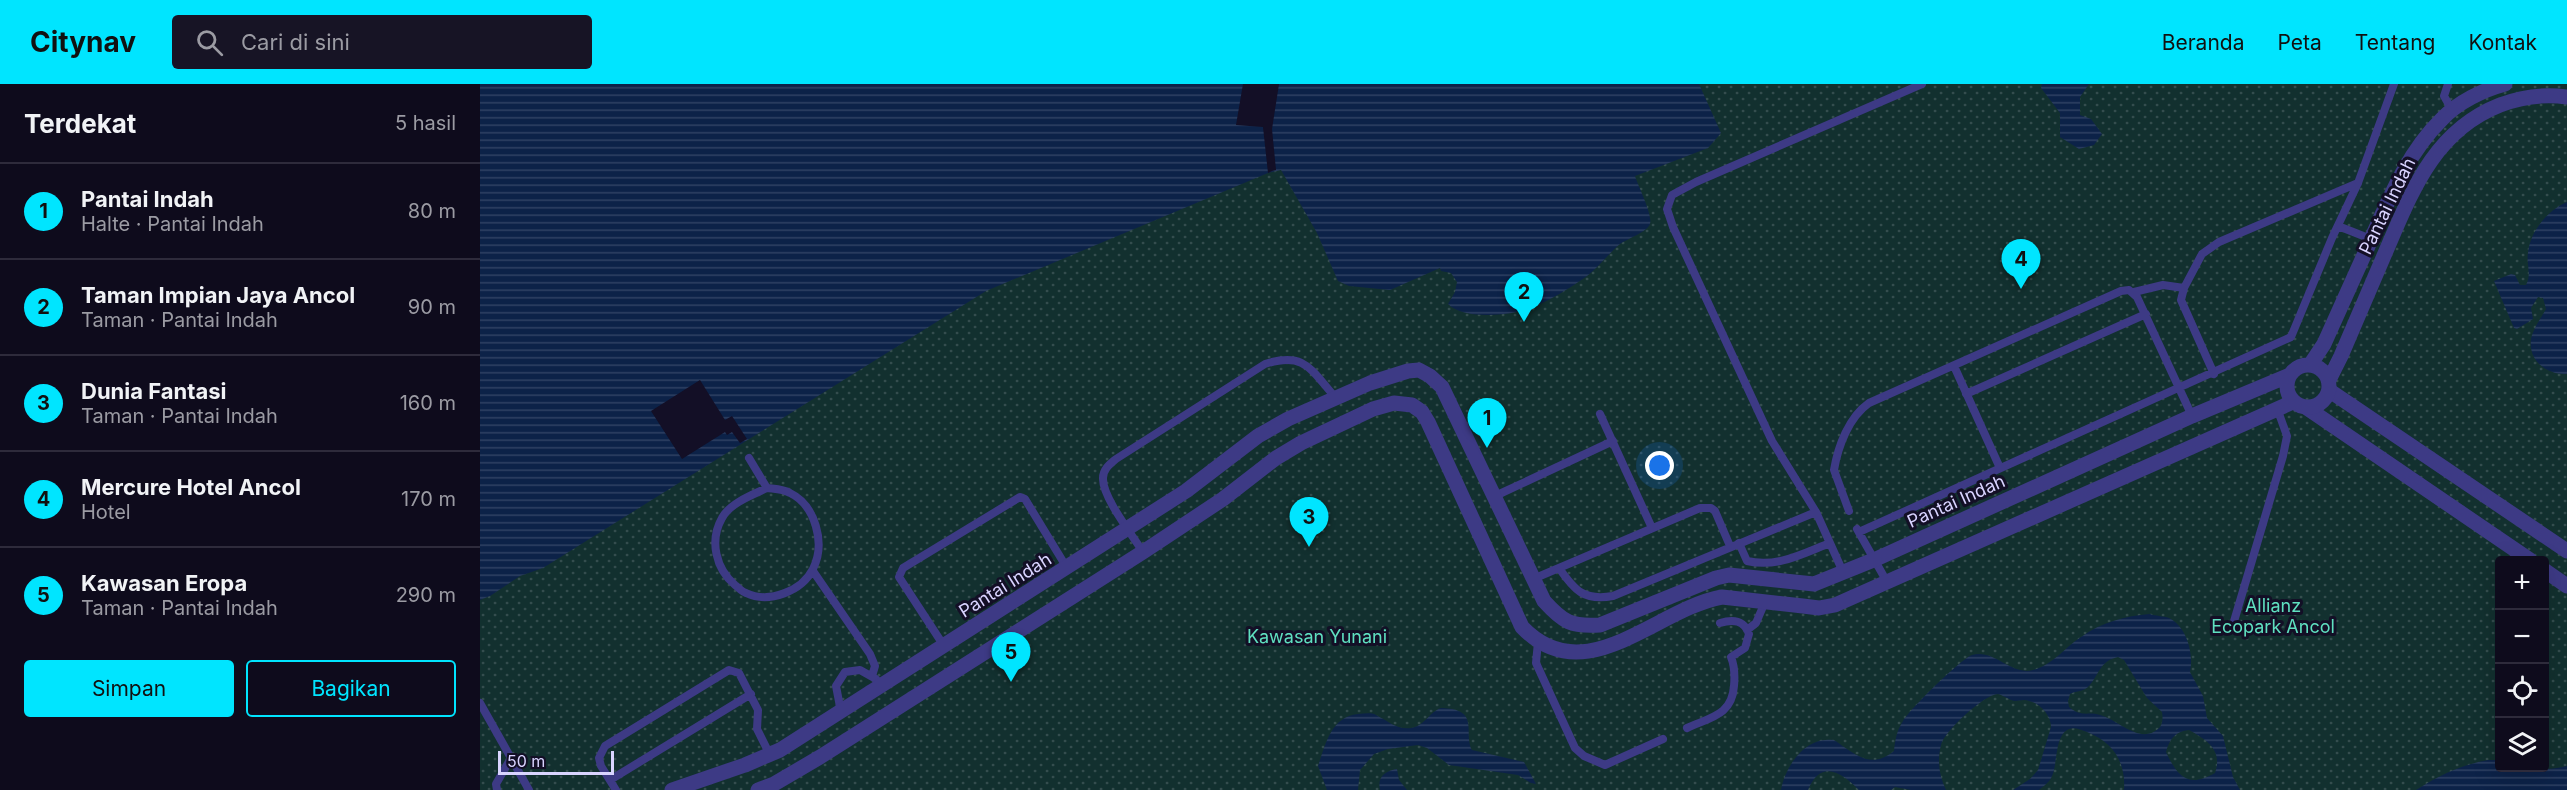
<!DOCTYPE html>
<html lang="id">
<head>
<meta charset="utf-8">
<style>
	:root { --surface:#0e0b1c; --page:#171425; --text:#f1f3f6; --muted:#9b9ba3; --line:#2e2b3b; --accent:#00e5ff }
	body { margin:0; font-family:Inter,sans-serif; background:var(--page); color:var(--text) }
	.controls { position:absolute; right:18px; bottom:18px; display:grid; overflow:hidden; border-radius:6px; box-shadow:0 6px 24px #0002 }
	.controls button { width:54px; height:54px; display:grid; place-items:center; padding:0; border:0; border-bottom:2px solid var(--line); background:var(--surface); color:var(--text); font:30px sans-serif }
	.scale { position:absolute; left:18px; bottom:15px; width:116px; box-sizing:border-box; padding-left:6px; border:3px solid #d9d4ff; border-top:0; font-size:16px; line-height:21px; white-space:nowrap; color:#d9d4ff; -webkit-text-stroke:4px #130f26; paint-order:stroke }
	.you { position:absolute; left:1180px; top:382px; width:21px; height:21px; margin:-15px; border:4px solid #fff; border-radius:50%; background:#1a73e8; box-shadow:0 0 0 9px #1a73e833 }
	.badge { display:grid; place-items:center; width:39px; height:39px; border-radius:50%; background:var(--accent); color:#111; font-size:20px; font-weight:700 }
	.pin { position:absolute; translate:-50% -50px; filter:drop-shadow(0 2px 3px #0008) }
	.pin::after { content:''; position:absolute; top:32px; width:21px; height:18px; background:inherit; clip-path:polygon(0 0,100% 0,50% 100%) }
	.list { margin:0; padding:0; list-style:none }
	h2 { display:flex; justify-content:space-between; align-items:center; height:78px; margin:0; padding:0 24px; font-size:26px }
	h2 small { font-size:20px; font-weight:400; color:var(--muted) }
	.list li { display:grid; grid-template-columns:39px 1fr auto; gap:18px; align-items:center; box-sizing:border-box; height:96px; padding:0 24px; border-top:2px solid var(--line) }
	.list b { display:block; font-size:22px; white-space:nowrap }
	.list p { margin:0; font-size:20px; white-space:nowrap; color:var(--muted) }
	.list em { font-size:20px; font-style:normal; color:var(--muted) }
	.actions { display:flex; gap:12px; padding:18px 24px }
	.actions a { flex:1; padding:14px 0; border:2px solid var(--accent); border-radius:6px; text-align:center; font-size:21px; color:var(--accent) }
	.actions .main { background:var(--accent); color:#111 }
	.icon { flex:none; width:33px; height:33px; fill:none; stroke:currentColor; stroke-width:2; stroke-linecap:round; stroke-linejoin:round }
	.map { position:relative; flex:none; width:2087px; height:706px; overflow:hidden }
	header { display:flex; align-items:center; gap:36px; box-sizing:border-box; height:84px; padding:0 30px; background:var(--accent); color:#111 }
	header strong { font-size:28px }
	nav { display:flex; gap:33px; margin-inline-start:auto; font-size:21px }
	.search { width:420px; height:54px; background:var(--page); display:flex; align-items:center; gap:15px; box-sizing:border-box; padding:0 21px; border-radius:6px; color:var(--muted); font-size:22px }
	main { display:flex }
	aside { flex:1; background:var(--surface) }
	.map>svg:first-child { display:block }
	.park { fill:url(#park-dots); fill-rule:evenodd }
	.water { fill:url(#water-rules); fill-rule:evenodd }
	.pier { fill:#130f26 }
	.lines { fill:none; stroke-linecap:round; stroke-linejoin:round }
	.service { stroke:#3d3a85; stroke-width:8 }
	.minor { stroke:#3d3a85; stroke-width:15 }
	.tertiary { stroke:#3d3a85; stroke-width:15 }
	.labels { text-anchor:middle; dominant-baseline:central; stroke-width:6; stroke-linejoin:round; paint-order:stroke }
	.street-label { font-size:18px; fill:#d9d4ff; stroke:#130f26 }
	.park-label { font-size:18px; fill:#5fe0c0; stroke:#130f26 }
</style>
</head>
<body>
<header>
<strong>Citynav</strong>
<div class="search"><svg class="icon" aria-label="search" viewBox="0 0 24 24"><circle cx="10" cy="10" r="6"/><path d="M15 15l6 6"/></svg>Cari di sini</div>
<nav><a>Beranda</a><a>Peta</a><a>Tentang</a><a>Kontak</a></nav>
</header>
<main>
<aside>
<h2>Terdekat<small>5 hasil</small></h2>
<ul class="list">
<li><span class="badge">1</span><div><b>Pantai Indah</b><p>Halte · Pantai Indah</p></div><em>80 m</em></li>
<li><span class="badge">2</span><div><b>Taman Impian Jaya Ancol</b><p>Taman · Pantai Indah</p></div><em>90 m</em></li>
<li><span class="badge">3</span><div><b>Dunia Fantasi</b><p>Taman · Pantai Indah</p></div><em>160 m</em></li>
<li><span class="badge">4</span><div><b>Mercure Hotel Ancol</b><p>Hotel</p></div><em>170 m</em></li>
<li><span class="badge">5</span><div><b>Kawasan Eropa</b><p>Taman · Pantai Indah</p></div><em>290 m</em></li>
</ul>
<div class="actions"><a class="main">Simpan</a><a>Bagikan</a></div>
</aside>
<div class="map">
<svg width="2087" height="706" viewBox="0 0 2087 706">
	<defs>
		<pattern id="park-dots" width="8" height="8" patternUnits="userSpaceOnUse" patternTransform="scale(1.5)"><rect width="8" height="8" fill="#12302f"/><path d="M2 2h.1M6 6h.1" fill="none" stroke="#344d4e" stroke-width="1.8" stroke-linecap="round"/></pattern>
		<pattern id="water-rules" width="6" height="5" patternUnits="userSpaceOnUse" patternTransform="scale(1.5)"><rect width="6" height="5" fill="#0c2248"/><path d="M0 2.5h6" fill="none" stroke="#2f4163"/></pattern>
	</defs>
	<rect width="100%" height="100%" fill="#130f26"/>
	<!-- park -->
	<path class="park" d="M0,0H2087V706H0ZM2020,476H2064V684H2020Z"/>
	<!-- water -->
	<path class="water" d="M0,0H1219L1241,49L1228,64L1155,92C1158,102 1173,131 1170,140C1167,148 1147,155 1140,160C1128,170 1119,183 1107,192C1090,204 1071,216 1051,224C1032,232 983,236 968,220L975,208L977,198L971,189L961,187L960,184L910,206L869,202L858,197L837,149L801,86L788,89L506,207L63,484L40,492L10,512L0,516Z
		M1562,0H1609L1600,13V31L1611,35L1622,50L1614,61L1599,65L1580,53V29L1561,4Z
		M2087,118V290C2067,291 2048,277 2051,255C2053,245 2061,234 2066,225L2063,214L2058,213L2051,224L2053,235L2037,245L2034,244L2014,197L2031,190L2035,191L2040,201H2046C2052,190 2046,180 2048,169C2050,147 2068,126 2087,118Z
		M1670,530C1675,532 1683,532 1689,534C1707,543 1714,570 1710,588L1723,612L1727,634L1743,652L1753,693L1760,706H1644C1646,678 1633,658 1607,648C1601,646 1595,643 1589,645C1573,652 1579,683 1570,696C1567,700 1562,703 1559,706H1533L1550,695L1558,686L1571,643C1571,630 1558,617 1544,616C1541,616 1538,617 1535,617C1529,616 1523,611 1518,610C1504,610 1463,649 1461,661C1457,677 1459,691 1466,706H1431L1415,703L1411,706H1379C1361,688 1341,675 1328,706H1301C1305,683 1325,652 1353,656C1357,657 1361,661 1364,663C1383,676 1395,682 1414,667C1415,656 1417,646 1423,637C1429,626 1482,574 1492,571C1515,565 1531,592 1553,586C1573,581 1584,564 1601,553C1622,538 1645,532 1670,530ZM1638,573L1644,576L1667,614L1682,628C1683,634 1683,641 1678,645C1660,661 1637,635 1620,631C1608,627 1602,634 1589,623L1588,617L1590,610C1595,607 1603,608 1608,603C1619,592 1619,577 1638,573ZM1709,646C1727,656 1743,666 1735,689C1709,704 1698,694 1686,668C1689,656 1695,647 1709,646Z
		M961,624C1001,625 983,648 992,666L1044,678L1056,700L1051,699L1038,691L969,681L947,664L938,661L908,665L894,670L880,686L878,706H847L838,682C846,659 851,633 878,630C884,630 890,628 896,631C908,637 917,646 931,644C945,642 949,628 961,624Z
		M2008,676H2019L2020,684C2043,684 2064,688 2087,682V706H1936C1960,691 1981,681 2008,676Z
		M917,685L919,696L927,706H900C897,693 905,687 917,685Z"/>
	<!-- pier -->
	<path class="pier" d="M763,0H799L792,45L796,86L792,87L788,89L783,43L756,41Z
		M220,296L245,336L252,332L267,355L260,359L252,348L247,351L245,348L202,375L171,327Z"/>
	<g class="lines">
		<!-- service -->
		<path class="service" d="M1968,0L1964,12L1972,26
			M1858,142L1891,155
			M1654,208L1683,201L1704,204
			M1474,282L1520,384
			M1734,290L1701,216L1704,204L1722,170L1739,158L1878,99
			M1486,310L1666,230
			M1120,330L1172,444
			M269,374L287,404
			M287,404C294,405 303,405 310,409C335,421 346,459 333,485C322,507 289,520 266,509C262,508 258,503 255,501C236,485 229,457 242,434C250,419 272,411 287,404Z
			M1015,412L1133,357
			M1369,427L1354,386C1358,362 1369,333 1389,319L1641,207L1649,206L1657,213L1712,332
			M1377,445L1407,498
			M1379,448L1811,253L1852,154L1878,99L1914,0
			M1259,459L1267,477C1297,484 1322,470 1350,459
			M663,468C653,452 622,413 623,394C623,385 630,380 636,375L785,280C825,267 831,286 855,313
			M1079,484C1095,507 1104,517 1133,512L1336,428
			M333,487L390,570L395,582L392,592
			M1363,488L1336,428L1292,357L1193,143L1187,125L1192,111L1216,98L1442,0
			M1053,495L1220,424H1231L1235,427L1250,462
			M1752,544L1803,372L1807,352L1797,324
			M1267,546L1276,539L1285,518
			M1058,558L1056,579L1095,664L1104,672L1125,681L1183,655
			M464,562L419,493L423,484L540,413L545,415L587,484
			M0,619L49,706
			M361,628L356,602L365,588L380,586L396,595
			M1207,644C1231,633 1252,631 1254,602C1255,591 1255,583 1251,573L1265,564L1269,550C1264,536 1253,535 1240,539
			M130,696L271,610
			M17,706L16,700L31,674
			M136,706L121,682L119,674L125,662L249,586L259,589L278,626L277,645L290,671"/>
		<!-- minor -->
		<path class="minor" d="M1850,307L2087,467
			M1827,324L2050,476
			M2064,486L2087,502"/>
		<!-- tertiary -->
		<path class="tertiary" d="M1807 302a21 21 0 1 1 42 0a21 21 0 1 1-42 0Z
			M1830,281L1844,260C1859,227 1874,194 1889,160C1908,117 1927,69 1962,35C1978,18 2003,6 2025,0
			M1849,296L1861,272C1876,237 1891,202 1906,167C1932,107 1954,47 2020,21C2041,13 2065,10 2087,13
			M192,706L265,681L300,666L706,407L778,352L808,335L890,299L928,287L939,286L950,292L962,303L1064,517C1083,538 1091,543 1120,541L1236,494L1249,491L1334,500L1396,475L1712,332L1810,291
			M278,706L294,700L340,673L663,468L743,415L796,374L821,359L893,325L914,319L932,321L942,328L948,338L1042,543C1105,609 1176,525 1242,513L1323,522L1339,524L1355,521L1813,318"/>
	</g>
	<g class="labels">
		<!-- street labels -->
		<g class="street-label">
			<text transform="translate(1907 122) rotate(-64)">Pantai Indah</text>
			<text transform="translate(1476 417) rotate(-24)">Pantai Indah</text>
			<text transform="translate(525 501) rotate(-32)">Pantai Indah</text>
		</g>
		<!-- park labels -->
		<g class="park-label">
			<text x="1793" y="521">Allianz<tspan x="1793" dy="21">Ecopark Ancol</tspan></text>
			<text x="837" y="552">Kawasan Yunani</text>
		</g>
	</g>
</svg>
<div class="controls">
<button>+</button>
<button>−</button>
<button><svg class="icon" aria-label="locate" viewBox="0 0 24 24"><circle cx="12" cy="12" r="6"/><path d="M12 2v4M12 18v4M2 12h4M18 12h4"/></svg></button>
<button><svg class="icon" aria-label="layers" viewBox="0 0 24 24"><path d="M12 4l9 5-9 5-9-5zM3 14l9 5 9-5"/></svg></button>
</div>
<div class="scale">50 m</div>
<div class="you"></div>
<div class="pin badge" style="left:1007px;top:364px">1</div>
<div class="pin badge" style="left:1044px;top:238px">2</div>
<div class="pin badge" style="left:829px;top:463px">3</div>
<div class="pin badge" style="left:1541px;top:205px">4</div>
<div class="pin badge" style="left:531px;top:598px">5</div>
</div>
</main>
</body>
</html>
